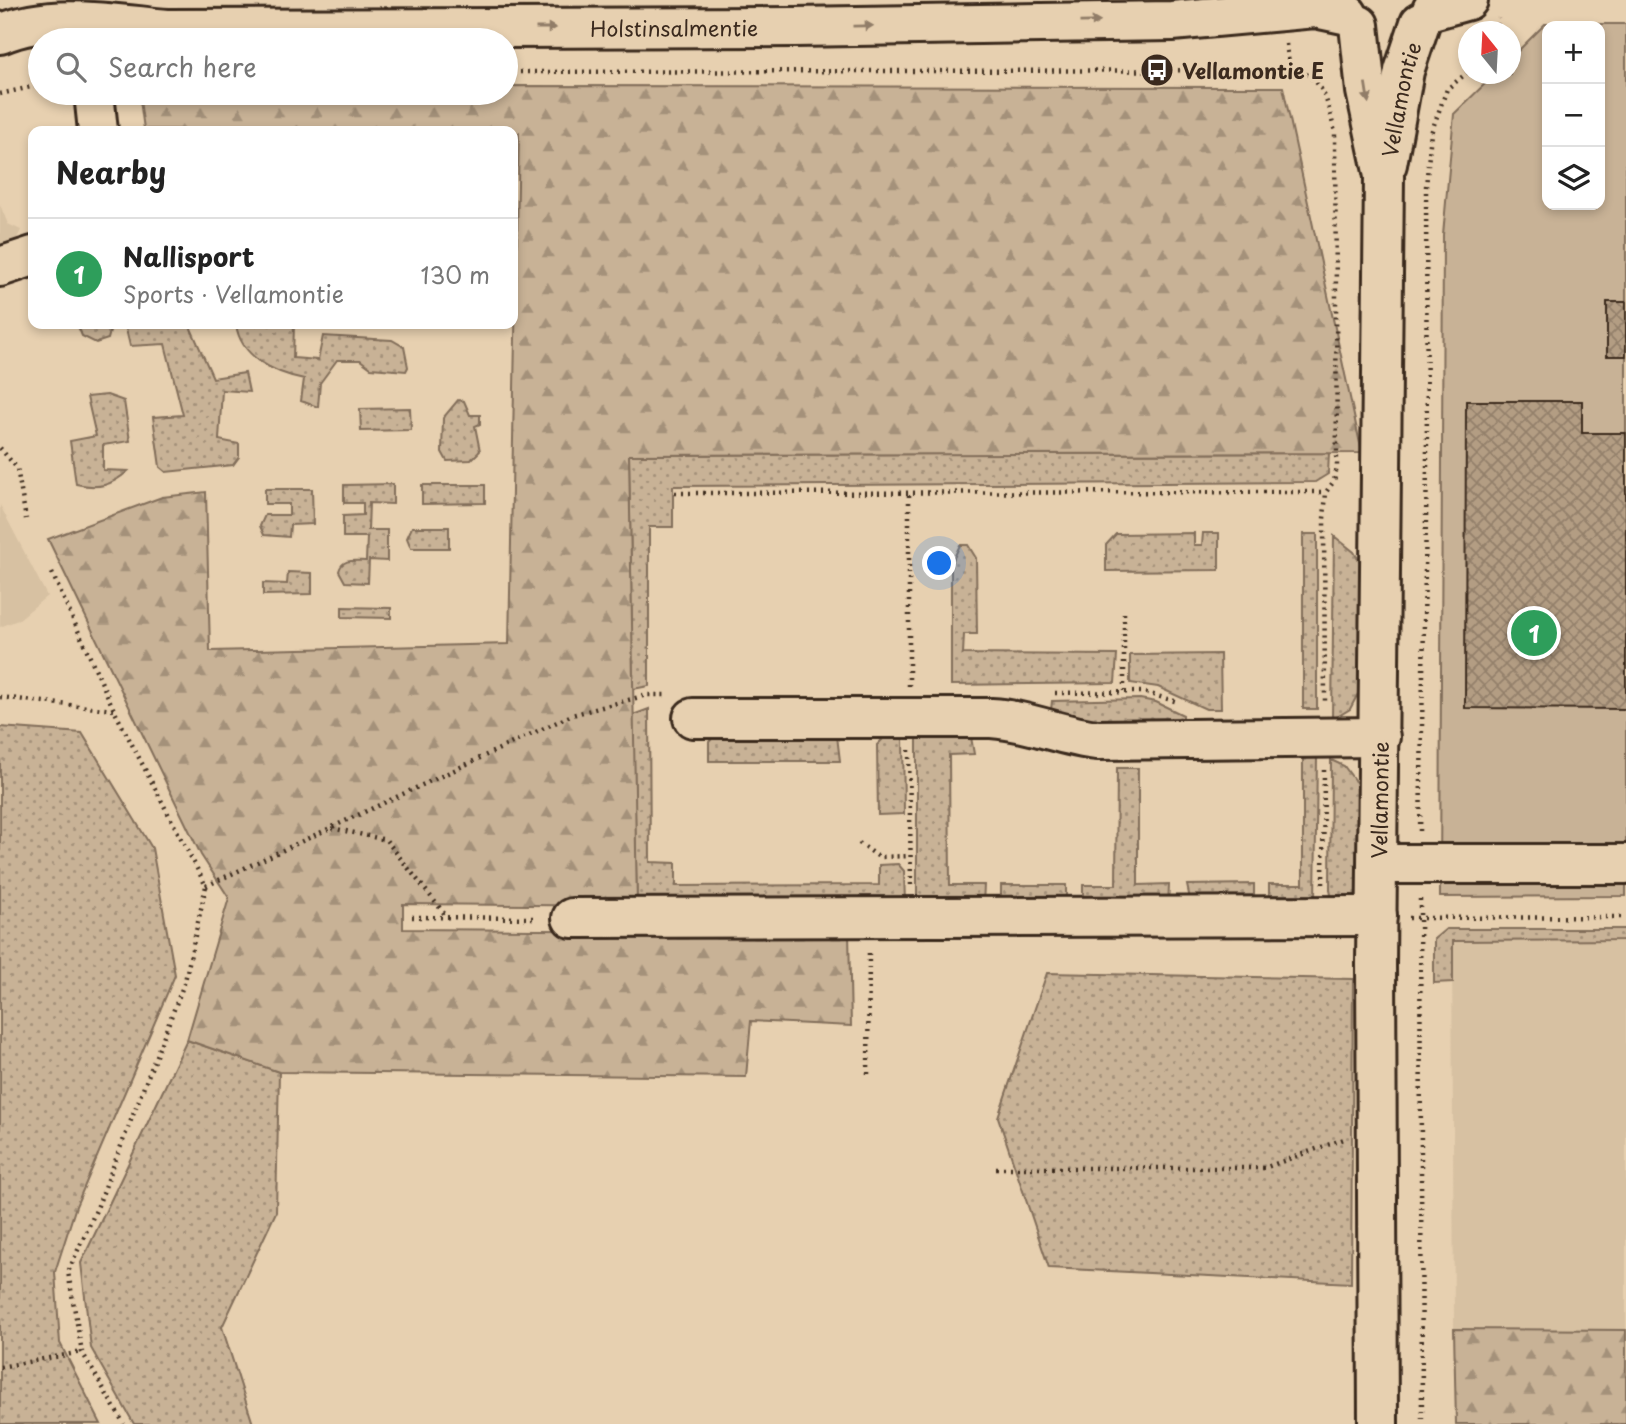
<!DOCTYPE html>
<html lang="en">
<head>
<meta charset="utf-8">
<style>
	:root { --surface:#fff; --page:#f6f6f6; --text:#222; --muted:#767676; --line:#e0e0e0; --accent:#3b2a1e }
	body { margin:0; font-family:"Playpen Sans",sans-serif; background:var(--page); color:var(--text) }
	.controls { position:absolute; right:21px; top:21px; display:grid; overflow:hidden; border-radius:14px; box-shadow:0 4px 10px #0003 }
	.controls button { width:63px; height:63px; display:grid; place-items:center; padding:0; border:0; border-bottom:2px solid var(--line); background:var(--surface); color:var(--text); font:35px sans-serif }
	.compass { position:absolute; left:1458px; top:21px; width:63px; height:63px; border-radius:50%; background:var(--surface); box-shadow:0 4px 10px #0003; rotate:342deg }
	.you { position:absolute; left:940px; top:564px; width:24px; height:24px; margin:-18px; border:5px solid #fff; border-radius:50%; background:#1a73e8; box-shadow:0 0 0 10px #1a73e833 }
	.badge { display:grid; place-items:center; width:46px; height:46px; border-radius:50%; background:var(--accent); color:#fff; font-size:23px; font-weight:700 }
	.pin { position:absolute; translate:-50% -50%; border:4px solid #fff; box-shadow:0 2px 7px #0006 }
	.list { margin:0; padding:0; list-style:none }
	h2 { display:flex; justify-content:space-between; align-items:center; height:91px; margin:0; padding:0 28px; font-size:30px }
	h2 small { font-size:23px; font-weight:400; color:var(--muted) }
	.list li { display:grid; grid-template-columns:46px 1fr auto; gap:21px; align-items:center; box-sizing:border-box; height:112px; padding:0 28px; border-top:2px solid var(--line) }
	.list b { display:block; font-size:26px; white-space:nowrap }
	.list p { margin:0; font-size:23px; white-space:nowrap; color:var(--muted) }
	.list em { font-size:23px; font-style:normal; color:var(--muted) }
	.icon { flex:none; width:38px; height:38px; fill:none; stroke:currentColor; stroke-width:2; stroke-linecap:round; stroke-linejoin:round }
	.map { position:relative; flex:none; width:1626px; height:1424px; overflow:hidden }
	.search { position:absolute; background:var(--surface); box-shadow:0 4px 10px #0003; left:28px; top:28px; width:490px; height:77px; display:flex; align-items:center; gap:18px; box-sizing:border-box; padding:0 24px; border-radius:38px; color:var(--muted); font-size:26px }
	.panel { position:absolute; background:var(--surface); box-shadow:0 4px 10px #0003; left:28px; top:126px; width:490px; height:203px; border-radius:14px }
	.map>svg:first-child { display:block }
	.built { fill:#d7c1a2 }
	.grass { fill:url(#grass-dots); stroke:#826e5a; stroke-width:2 }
	.forest { fill:url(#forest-firs); stroke:#826e5a; stroke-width:2 }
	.park { fill:#c8b296; stroke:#826e5a; stroke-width:2; fill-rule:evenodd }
	.building { fill:url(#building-cross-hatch); stroke:#3b2a1e; stroke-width:2 }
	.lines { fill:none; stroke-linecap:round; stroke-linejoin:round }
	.minor-casing { stroke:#3b2a1e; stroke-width:44 }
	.path { stroke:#3b2a1e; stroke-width:4.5; stroke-dasharray:2 5; stroke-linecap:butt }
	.minor { stroke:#e7d0b0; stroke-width:38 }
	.oneway { fill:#917d67 }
	.labels { text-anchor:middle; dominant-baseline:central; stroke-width:7; stroke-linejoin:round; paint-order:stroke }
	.street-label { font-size:21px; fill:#3b2a1e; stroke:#e7d0b0 }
	.poi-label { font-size:21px; font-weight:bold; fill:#3b2a1e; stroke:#e7d0b0; text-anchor:start }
</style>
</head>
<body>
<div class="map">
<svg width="1626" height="1424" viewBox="0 0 1626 1424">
	<defs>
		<pattern id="grass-dots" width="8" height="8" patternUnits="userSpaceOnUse" patternTransform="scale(1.75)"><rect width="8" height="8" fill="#c8b296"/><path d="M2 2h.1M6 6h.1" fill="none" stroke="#a4917a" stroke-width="1.8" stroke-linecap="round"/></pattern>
		<pattern id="forest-firs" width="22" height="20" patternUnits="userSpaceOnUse" patternTransform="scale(1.75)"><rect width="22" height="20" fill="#c8b296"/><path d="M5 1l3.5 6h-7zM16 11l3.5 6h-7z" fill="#a4917a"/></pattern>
		<pattern id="building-cross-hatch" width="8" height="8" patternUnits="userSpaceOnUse" patternTransform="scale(1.75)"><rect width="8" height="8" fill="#b39d83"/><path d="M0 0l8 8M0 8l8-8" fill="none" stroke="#93806b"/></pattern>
	</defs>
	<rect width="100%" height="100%" fill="#e7d0b0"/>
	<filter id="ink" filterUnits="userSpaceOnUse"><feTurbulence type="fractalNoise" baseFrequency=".0143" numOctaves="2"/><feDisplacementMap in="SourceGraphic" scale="14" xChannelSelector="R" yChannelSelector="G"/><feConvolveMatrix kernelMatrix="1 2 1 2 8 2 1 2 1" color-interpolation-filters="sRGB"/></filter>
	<g filter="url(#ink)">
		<!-- built -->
		<path class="built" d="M0,205L8,224L21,230L0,276Z
			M0,505L47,596L18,620L0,627Z
			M1626,940V1330L1454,1329L1452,941Z"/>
		<!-- grass -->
		<path class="grass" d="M77,324H112L108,339L96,343L82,336Z
			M130,324H189L213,378L245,373L249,392L222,390L219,440L239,444V457L233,465L166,472L160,467L153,417L183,415L165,344L130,346L126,329Z
			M236,324H294L293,358L318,360L323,336L392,340L404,347L408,367L406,371L371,368L360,360H337L320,383L318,407L301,401L304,379C274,373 240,357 236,324Z
			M107,395L124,401L130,441L103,445V470L128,471C111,486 99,489 76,484L70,441L96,436L87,397Z
			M458,400L464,401L470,415H480V424L475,426L480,451L471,460L447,461L442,452L443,418Z
			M410,408L411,430L361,431L360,409Z
			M1329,453L1328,474L1315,482L673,486V527H649V686L633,689L629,455Z
			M393,484V504L369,503L368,530H387V561L369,560L368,583L345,582L339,571C342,558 355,561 366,561L367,537H343V516L363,515V503H344V485Z
			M422,485H485V503L422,504Z
			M265,489H312L313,524L290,525L289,537L264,535L260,526L265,515H289V504H265Z
			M412,527H449V548H411L407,538Z
			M1194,533V545H1202L1203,533H1219V570L1106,571V545L1116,534Z
			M1303,534H1317V709H1303Z
			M1334,536L1354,552L1363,567L1361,688L1350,709L1332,720Z
			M960,545H968L976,558L977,634H964L963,654L1117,655L1115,683L951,685V564Z
			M288,572L312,573V594L263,595V583L287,584Z
			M342,607L391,608V618L342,617Z
			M1220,654L1221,709H1206L1158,687L1130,683V655Z
			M1140,699L1156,702L1183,715V723L1094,721L1051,710L1052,701Z
			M649,709L650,862L676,863V886L879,885V865L898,864L904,871L905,903L637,906L633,715Z
			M0,727L82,733L152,848L175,975L76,1206L55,1272L60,1343L101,1424H0Z
			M917,733L971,737L974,754L949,755L950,885H984L983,903L922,907L917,897Z
			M888,734H903L904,814L878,815L877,745Z
			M837,736L840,761H709V742L714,737Z
			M1303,756L1317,757L1315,901L1269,898V884H1303Z
			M1331,760L1344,766L1360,788L1361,900L1332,899L1330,890Z
			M1117,768H1138V885L1169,884L1168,906H1083V885H1116Z
			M1254,884V901L1190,899L1187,885Z
			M1001,885H1066V907H1001Z
			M1446,929H1626V940L1453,941V982L1434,983V939Z
			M1047,973L1353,979L1351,1283L1049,1268L998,1117Z
			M187,1040L279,1072L276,1212L222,1327L253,1424H134L91,1348L81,1263Z"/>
		<!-- forest -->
		<path class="forest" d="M506,86L1283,87L1362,453L629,455L637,906L403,904V929L849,932L851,1026L751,1021L746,1077L279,1072L187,1040L229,898L201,855L48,539L162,497L206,492L210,651L509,644L519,133L144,129L139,93H506Z
			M1454,1329L1626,1330V1424H1456Z"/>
		<!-- park -->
		<path class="park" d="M1545,24H1626V896L1440,897L1443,235L1454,114L1495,74H1510L1511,58ZM1547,26H1600V205H1547Z"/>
		<!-- building -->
		<path class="building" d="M1607,302H1626V356H1607Z
			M1466,401H1582V433H1626V709L1465,708Z"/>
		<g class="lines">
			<defs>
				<g id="minor">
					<path d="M1432,10L1468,0"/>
					<path d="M1359,25L1366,91L1384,176L1376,964L1378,1424"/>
					<path id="s1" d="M0,34C52,12 113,24 167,29L795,27L1172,21L1315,8L1348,15"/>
					<path d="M94,93L98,131"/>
					<path id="s2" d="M1387,164L1404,71L1420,23"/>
					<path d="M0,267L33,256"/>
					<path d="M693,718H991C1028,720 1061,736 1097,740L1380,737"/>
					<path d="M1378,864H1626"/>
					<path d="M572,918L1377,916"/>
				</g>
			</defs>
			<!-- minor casing -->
			<use href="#minor" class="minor-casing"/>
			<!-- path -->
			<path class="path" d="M1496,32L1498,18
				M1286,44L1290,70C1325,74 1327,103 1335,132L1337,467L1334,481L1326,492L1324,519L1325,705
				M506,72L1290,70
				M0,94L40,85
				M0,448L17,468L26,519
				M675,493L1326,492
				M52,573L114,710L206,886L185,981L97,1208L68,1272L82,1352L124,1424
				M1124,613V691
				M909,686V491
				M1055,693L1143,692L1178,702
				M0,697L113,710
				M909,750L911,885
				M332,828L386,840L447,917
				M1420,831L1427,466L1426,187L1431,133L1447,89L1468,72
				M859,843L879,857L910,856
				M1323,884L1324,770
				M206,886L572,715L647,695H669
				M1420,899L1422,1424
				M412,917L538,918
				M1409,918L1626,917
				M868,1074L869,950
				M996,1168H1264L1344,1139
				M0,1367L82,1352"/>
			<!-- minor -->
			<use href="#minor" class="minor"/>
		</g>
		<!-- one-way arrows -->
		<defs><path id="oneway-solid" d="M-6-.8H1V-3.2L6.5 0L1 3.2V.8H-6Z" transform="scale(1.75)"/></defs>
		<g class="oneway">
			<use href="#oneway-solid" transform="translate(1090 22) rotate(-1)"/>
			<use href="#oneway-solid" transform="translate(863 26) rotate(-1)"/>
			<use href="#oneway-solid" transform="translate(546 28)"/>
			<use href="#oneway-solid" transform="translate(1367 93) rotate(81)"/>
		</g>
	</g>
	<!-- icons -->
	<defs>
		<symbol id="bus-disc" viewBox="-11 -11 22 22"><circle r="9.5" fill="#3b2a1e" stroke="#e7d0b0"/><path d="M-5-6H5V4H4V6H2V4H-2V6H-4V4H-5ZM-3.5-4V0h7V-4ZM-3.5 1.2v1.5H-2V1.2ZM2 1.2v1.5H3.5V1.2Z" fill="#fff"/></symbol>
	</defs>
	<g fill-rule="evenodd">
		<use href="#bus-disc" x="1138" y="51" width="38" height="38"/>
	</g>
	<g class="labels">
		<!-- street labels -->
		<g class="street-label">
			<text stroke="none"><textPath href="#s1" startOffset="676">Holstinsalmentie</textPath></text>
			<text stroke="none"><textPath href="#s2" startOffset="66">Vellamontie</textPath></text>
			<text transform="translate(1379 800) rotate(-89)">Vellamontie</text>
		</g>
		<!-- poi labels -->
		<g class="poi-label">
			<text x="1182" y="70">Vellamontie E</text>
		</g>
	</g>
</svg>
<div class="controls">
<button>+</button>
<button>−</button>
<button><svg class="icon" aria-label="layers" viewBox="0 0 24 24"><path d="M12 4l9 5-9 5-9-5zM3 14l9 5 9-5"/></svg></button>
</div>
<svg class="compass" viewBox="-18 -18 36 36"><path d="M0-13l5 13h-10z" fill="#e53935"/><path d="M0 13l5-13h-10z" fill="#767676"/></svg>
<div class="you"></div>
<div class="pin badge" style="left:1534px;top:633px;background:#2e9e5b">1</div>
<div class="search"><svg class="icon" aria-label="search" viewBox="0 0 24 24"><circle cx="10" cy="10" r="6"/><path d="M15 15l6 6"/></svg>Search here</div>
<section class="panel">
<h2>Nearby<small></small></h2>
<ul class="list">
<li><span class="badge" style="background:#2e9e5b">1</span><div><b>Nallisport</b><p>Sports · Vellamontie</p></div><em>130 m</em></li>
</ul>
</section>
</div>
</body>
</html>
